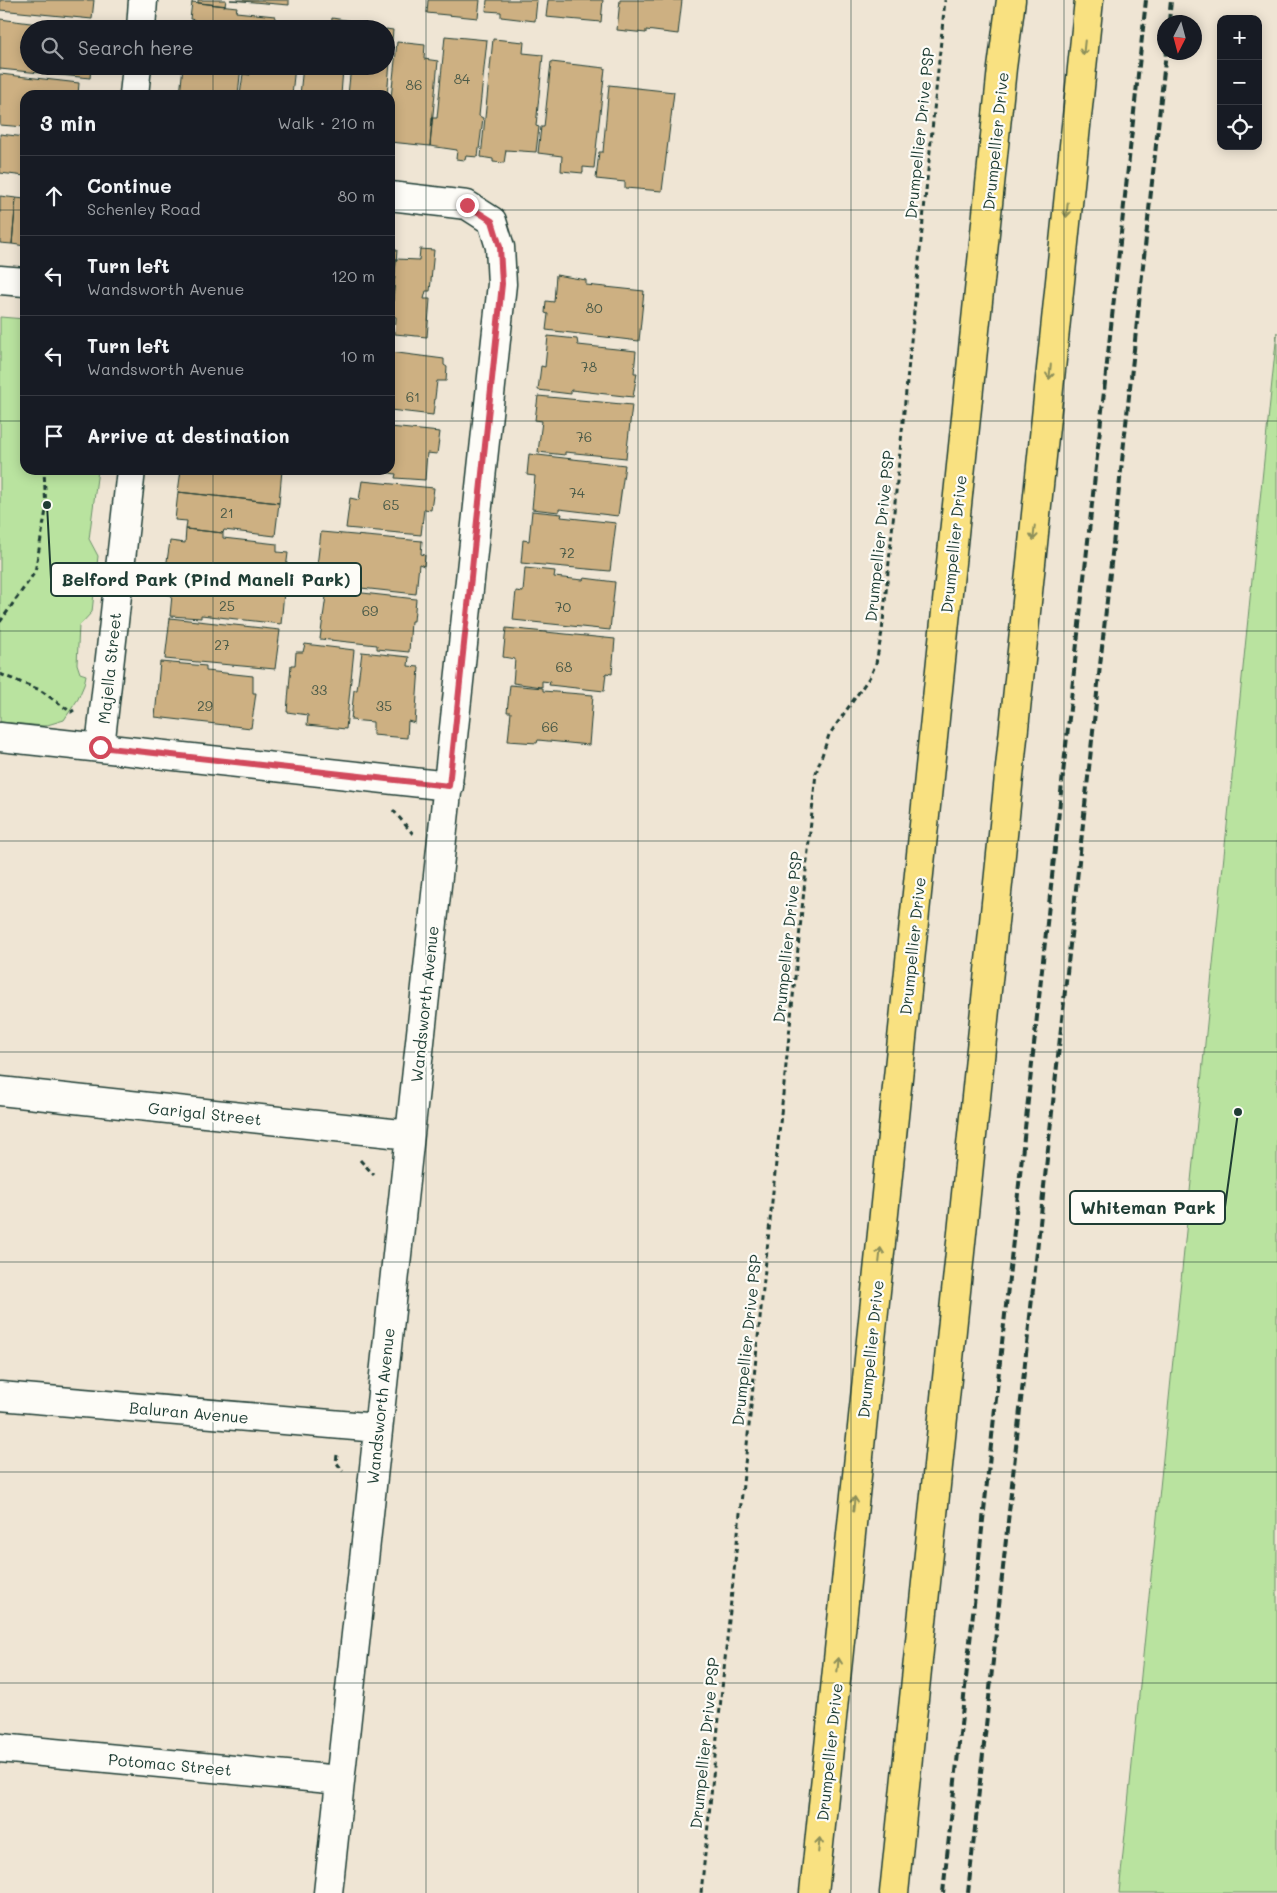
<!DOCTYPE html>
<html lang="en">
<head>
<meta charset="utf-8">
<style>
	:root { --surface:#171b24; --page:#242831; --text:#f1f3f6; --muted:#9ea1a6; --line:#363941 }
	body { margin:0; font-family:Mali,sans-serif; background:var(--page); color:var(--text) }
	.controls { position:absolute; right:15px; top:15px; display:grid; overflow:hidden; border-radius:10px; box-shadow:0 2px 12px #0003 }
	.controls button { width:45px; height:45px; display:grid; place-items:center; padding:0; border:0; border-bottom:1px solid var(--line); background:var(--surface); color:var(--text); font:25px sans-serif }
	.compass { position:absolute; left:1157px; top:15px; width:45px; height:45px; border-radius:50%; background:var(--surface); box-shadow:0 2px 12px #0003; rotate:186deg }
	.stop { position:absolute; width:15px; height:15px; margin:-11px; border:4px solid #d1495b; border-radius:50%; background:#fff }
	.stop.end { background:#d1495b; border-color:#fff; box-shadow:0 1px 5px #0008 }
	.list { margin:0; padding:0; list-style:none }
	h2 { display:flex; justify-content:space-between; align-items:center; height:65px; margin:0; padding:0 20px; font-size:21px }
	h2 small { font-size:16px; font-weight:400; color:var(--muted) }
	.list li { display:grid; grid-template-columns:32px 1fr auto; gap:15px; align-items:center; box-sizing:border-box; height:80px; padding:0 20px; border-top:1px solid var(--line) }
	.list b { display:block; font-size:19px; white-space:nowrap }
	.list p { margin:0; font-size:16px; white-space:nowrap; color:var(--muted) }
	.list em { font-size:16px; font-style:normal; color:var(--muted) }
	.icon { flex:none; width:28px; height:28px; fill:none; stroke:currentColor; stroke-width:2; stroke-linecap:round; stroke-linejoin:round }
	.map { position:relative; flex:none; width:1277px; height:1893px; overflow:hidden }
	.search { position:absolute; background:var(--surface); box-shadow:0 2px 12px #0003; left:20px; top:20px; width:375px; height:55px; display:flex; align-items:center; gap:12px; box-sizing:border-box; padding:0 18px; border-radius:28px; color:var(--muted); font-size:19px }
	.panel { position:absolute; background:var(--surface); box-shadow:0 2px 12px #0003; left:20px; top:90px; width:375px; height:385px; border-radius:15px }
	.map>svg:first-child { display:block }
	.green { fill:#b9e39f; stroke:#6c906a }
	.building { fill:#cdb082; stroke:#1f3d34 }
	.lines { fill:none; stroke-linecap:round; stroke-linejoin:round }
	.street-casing { stroke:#1f3d34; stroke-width:31 }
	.primary-casing { stroke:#1f3d34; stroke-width:31 }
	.path { stroke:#1f3d34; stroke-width:3; stroke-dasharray:5 4; stroke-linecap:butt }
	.street { stroke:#fdfcf7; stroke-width:28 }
	.primary { stroke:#f9e181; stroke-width:28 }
	.rail { stroke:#1f3d34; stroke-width:4; stroke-dasharray:8 4; stroke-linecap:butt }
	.oneway { stroke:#8c8f5a }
	.route { stroke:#d1495b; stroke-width:6 }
	.grid { fill:none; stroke:#1f3d34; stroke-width:1; stroke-opacity:0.55 }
	.labels { text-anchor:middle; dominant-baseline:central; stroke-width:4.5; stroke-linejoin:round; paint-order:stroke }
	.number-label { font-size:14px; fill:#4a5a48 }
	.street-label { font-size:16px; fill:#1f3d34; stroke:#fdfcf7 }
	.leader { fill:none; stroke:#1f3d34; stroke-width:2 }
	.callout-dot { fill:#1f3d34; stroke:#fdfcf7; stroke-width:2 }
	.callout { fill:#fdfcf7; stroke:#1f3d34; stroke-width:2 }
	.callout-label { font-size:18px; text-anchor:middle; font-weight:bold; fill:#1f3d34 }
</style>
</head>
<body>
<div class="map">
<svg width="1277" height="1893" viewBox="0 0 1277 1893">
	<rect width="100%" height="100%" fill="#efe5d4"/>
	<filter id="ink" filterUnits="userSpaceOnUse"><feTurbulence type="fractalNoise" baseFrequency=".02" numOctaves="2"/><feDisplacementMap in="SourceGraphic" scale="10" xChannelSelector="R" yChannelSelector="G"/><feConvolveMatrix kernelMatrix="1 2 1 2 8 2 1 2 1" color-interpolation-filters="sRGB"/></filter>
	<g filter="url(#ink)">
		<!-- green -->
		<path class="green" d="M0,317L25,319V470H98L89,539L98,556L92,612L79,626L77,664L80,673L86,675L84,685L78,699L64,720L44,726L0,722Z
			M1277,332V1893H1119Z"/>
		<!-- building -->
		<path class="building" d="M0,0H94L92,19L0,10Z
			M198,0H226L225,6L198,3Z
			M230,0H289V5Z
			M428,0H480L478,18L427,13Z
			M487,0H537L535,21L501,17V12L486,11Z
			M548,0H603L601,22L546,17Z
			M620,0H682L678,34L646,30V33L617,30Z
			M192,2L237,7L236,12L275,16L274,29H196L197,24H194L195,20L190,19Z
			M332,18L352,21V29H331Z
			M0,19L53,26V24L84,27V29H29V66H91L90,78L0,69Z
			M355,26L384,29H355Z
			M386,29L393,30L387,95H348L351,66H386Z
			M445,36L487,40L479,116L483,118L478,157L466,156L465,160L456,159L457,150L430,146L432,118H437Z
			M493,39L524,42L523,53L543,55L536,126L539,127L536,152L506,150L504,163L493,162V159L481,157Z
			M397,42L425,45L424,59L438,61L430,146L390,142V107Z
			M551,62L605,68L594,168L583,167V173L561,171L562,156L538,153L541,127H544Z
			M183,66H241L238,95H180Z
			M251,66H295L292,95H240L243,74L250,75Z
			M303,66H347V69H343L341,95H300Z
			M0,74L79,83L78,95H25V127L0,125Z
			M609,85L674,92L662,191L625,188V182L596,179L599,152H603Z
			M0,134L25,137V176L0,173Z
			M0,196L16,198L12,244L0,243Z
			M16,198L25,199V246L12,244Z
			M420,249L434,250L430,291H426L424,299H430L427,337L395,334L396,317L392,316L396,259L419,260Z
			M390,250H397L390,335Z
			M556,275L586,280V285L644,291L639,341L546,330L548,314L545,313L546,301L554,302Z
			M548,336L577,339L578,345L636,351L634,373H637L633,397L571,390V394L538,390L541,366L545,367Z
			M390,352L444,359V365L447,367L446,381H437L433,415L390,410Z
			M538,396L632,405L626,458L565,452V455L538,452L542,421L535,420Z
			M390,427L440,432L437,454L427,453L425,480L395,478L396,474L369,470H390Z
			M529,454L625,465L618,516L559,509V512L532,509L535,476L527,475Z
			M181,470H282L279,503L178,492Z
			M362,481L434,488L431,510L424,509L421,535L346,528L350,498L359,500Z
			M178,492L279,503L275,536L224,530L223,533L186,529L187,521L175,520Z
			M532,511L562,514L561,517L616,523L610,571L521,563L523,540L529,541Z
			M186,529L223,533V538L277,544V552L288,553L285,577L271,575V578L166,568L170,541L185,543Z
			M321,532L422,541L421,554L425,555L424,566L419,564L416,594L315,583Z
			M525,568L555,571L554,577L583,580L584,578L615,582L610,630L513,620L516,591L523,592Z
			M177,570L285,582L281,624L201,615V618L170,616L172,595L161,594L163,574L177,576Z
			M327,589L416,599L414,621H411L409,652L377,649V645L320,639Z
			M170,618L280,630L275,669L165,659Z
			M506,628L615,639L612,674L606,673L604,691L549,685L550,682L542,681V687L513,683L515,659L503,657Z
			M305,644L354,650L346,729L307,725L308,715L287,712L291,665H295L296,652H303Z
			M362,652L409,657L408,666L419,667L415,723L408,721L407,738L373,735V722L351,720L354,690H357Z
			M160,662L206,666V671L253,676V693H256L251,728L155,717Z
			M510,685L543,688V691L593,695L589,745L538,740L537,743L508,741L511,712H507Z"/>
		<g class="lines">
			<defs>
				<path id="street" d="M141,29L143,0
					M134,95L137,66
					M0,280L25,282
					M0,737L449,786
					M100,747L131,470
					M0,1091L410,1135
					M0,1396L378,1428
					M0,1748L340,1780
					M328,1893L502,284L500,247L492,221L467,205L390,196"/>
				<path id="primary" d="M814,1893L1002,68L1011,0
					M894,1893L1089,0"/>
			</defs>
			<!-- street casing -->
			<use href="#street" class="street-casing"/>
			<!-- primary casing -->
			<use href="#primary" class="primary-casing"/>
			<!-- path -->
			<path class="path" d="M25,356L23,372L25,399
				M0,622L35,572L46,510L44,470
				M0,674L40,690L71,712L74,710
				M393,810L413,834
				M360,1160L374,1175
				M337,1455L336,1462L343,1471
				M701,1893L816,773L829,735L871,675L876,663L882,632L945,0"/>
			<!-- street -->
			<use href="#street" class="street"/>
			<!-- primary -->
			<use href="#primary" class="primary"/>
			<!-- rail -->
			<path class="rail" d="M1169,22L1171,0
				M943,1893L1146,0
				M968,1893L1166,52"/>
		</g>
		<!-- one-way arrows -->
		<defs><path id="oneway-shaft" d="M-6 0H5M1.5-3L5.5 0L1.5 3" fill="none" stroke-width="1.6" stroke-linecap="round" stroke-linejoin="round" transform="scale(1.25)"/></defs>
		<g class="oneway">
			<use href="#oneway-shaft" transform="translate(1084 48) rotate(96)"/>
			<use href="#oneway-shaft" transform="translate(1067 210) rotate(96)"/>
			<use href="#oneway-shaft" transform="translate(1050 372) rotate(96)"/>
			<use href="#oneway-shaft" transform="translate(1034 533) rotate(96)"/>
			<use href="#oneway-shaft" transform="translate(880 1255) rotate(-84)"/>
			<use href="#oneway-shaft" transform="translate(854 1504) rotate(-84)"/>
			<use href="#oneway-shaft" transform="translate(838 1665) rotate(-84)"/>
			<use href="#oneway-shaft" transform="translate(819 1845) rotate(-84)"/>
		</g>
	</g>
	<g class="lines" filter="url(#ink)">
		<!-- route -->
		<path class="route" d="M100,747L449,786L502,284L500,247L492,221L467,205"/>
	</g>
	<!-- grid -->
	<path class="grid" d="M213,0V29M426,0V1893M638,0V1893M851,0V1893M1064,0V1893M213,66V95M0,210H25M390,210H1277M0,421H25M390,421H1277M213,470V1893M0,631H1277M0,841H1277M0,1052H1277M0,1262H1277M0,1472H1277M0,1683H1277"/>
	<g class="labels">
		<!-- number labels -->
		<g class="number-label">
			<text x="462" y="78">84</text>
			<text x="414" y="84">86</text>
			<text x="594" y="307">80</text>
			<text x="589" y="366">78</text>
			<text x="413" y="396">61</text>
			<text x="584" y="436">76</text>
			<text x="577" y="492">74</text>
			<text x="391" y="504">65</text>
			<text x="227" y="512">21</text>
			<text x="567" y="552">72</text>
			<text x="227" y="605">25</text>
			<text x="563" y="606">70</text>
			<text x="370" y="610">69</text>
			<text x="222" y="644">27</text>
			<text x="564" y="666">68</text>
			<text x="319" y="689">33</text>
			<text x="205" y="705">29</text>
			<text x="384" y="705">35</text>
			<text x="550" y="726">66</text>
		</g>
		<!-- street labels -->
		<g class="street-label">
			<text transform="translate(919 133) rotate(-84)">Drumpellier Drive PSP</text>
			<text transform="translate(995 141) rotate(-84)">Drumpellier Drive</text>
			<text transform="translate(879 536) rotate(-84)">Drumpellier Drive PSP</text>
			<text transform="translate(953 544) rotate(-84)">Drumpellier Drive</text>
			<text transform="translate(109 668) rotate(-84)">Majella Street</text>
			<text transform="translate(787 937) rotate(-84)">Drumpellier Drive PSP</text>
			<text transform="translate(912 946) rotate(-84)">Drumpellier Drive</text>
			<text transform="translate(424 1004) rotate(-84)">Wandsworth Avenue</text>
			<text transform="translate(205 1113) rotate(6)">Garigal Street</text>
			<text transform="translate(746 1340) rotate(-84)">Drumpellier Drive PSP</text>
			<text transform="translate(870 1349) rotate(-84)">Drumpellier Drive</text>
			<text transform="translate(380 1406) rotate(-84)">Wandsworth Avenue</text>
			<text transform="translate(189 1412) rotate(5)">Baluran Avenue</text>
			<text transform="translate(704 1743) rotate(-84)">Drumpellier Drive PSP</text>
			<text transform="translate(829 1752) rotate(-84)">Drumpellier Drive</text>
			<text transform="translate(170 1764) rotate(5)">Potomac Street</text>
		</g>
	</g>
	<!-- callouts -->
	<path class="leader" d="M47 505L51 579M1238 1112L1225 1207"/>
	<g class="callout-dot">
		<circle cx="47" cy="505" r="5"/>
		<circle cx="1238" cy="1112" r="5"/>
	</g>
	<g class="callout">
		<rect x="51" y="563" width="310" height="33" rx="5"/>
		<rect x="1070" y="1191" width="155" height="33" rx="5"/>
	</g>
	<g class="callout-label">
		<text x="206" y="586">Belford Park (Pind Maneli Park)</text>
		<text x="1148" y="1214">Whiteman Park</text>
	</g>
</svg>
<div class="controls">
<button>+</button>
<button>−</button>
<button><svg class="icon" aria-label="locate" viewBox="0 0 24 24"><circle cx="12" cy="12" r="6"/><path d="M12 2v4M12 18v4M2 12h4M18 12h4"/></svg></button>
</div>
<svg class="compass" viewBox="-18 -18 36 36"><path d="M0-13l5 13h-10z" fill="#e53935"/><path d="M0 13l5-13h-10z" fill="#9ea1a6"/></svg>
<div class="stop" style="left:100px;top:747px"></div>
<div class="stop end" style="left:467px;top:205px"></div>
<div class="search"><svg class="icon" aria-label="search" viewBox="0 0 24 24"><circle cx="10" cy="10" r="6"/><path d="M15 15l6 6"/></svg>Search here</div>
<section class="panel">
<h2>3 min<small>Walk · 210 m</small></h2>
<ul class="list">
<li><svg class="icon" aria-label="ahead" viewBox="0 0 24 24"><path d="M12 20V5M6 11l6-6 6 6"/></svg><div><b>Continue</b><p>Schenley Road</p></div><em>80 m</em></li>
<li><svg class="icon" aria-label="left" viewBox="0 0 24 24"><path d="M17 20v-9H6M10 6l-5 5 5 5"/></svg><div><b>Turn left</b><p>Wandsworth Avenue</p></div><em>120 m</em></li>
<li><svg class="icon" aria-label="left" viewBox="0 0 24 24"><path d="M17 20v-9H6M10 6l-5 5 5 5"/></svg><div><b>Turn left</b><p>Wandsworth Avenue</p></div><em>10 m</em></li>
<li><svg class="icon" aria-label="arrive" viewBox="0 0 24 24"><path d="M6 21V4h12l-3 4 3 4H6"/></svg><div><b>Arrive at destination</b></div></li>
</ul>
</section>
</div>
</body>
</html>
